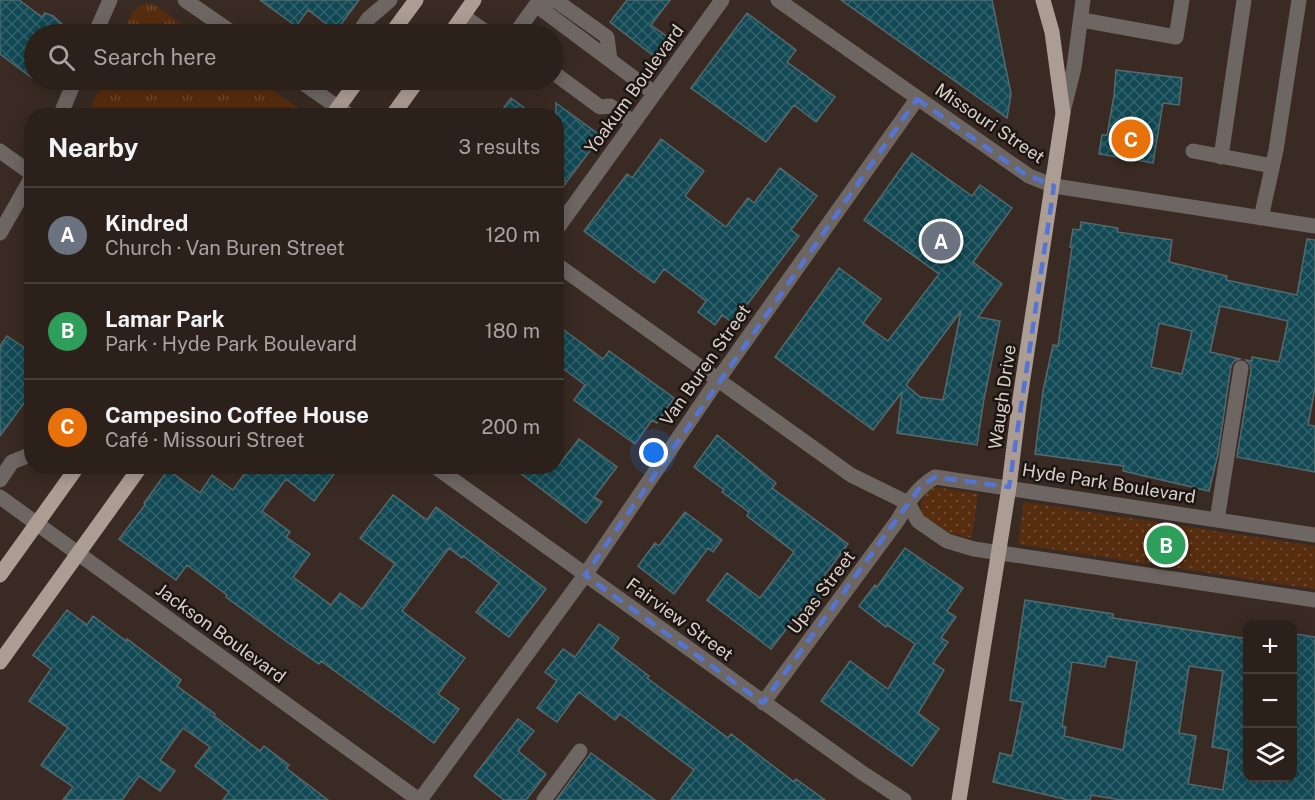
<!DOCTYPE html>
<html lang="en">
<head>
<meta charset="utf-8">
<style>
	:root { --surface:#2b201a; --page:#372d27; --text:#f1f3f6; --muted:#a6a3a2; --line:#473e39; --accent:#db2777 }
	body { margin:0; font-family:"Public Sans",sans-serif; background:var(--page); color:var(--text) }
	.controls { position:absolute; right:18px; bottom:18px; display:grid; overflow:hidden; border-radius:12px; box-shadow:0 3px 15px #0003 }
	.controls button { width:54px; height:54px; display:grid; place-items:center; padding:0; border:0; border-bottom:2px solid var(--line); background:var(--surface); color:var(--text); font:30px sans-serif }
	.you { position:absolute; left:654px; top:453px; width:21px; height:21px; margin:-15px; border:4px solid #fff; border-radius:50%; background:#1a73e8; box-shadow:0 0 0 9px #1a73e833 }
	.badge { display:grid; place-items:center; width:39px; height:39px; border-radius:50%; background:var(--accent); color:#fff; font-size:20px; font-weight:700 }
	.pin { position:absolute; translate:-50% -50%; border:3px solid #fff; box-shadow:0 2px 6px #0006 }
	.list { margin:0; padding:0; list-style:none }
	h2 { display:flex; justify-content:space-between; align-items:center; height:78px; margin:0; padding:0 24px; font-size:26px }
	h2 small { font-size:20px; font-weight:400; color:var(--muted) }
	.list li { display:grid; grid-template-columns:39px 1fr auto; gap:18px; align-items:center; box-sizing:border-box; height:96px; padding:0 24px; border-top:2px solid var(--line) }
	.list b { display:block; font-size:22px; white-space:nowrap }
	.list p { margin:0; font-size:20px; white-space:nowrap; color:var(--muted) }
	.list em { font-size:20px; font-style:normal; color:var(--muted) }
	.icon { flex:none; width:33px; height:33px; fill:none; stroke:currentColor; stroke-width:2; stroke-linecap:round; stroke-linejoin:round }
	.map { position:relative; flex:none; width:1315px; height:800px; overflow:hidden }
	.search { position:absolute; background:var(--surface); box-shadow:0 3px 15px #0003; left:24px; top:24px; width:540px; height:66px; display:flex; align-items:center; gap:15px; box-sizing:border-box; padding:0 21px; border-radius:33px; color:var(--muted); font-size:22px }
	.panel { position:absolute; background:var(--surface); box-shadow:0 3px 15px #0003; left:24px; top:108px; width:540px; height:366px; border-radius:24px }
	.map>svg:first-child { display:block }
	.grass { fill:url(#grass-tufts) }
	.park { fill:url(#park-dots) }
	.building { fill:url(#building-cross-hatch); stroke:#55696e; stroke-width:1.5; fill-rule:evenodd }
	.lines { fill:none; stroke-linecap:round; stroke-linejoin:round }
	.minor { stroke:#6d6662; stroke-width:15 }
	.major { stroke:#ac9d94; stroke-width:15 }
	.marked { fill:none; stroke:#5575d4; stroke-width:4.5; stroke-dasharray:12 8; stroke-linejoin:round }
	.labels { text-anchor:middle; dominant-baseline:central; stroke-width:5; stroke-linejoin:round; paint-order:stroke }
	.street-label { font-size:18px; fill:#d9d0ca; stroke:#1c1511 }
</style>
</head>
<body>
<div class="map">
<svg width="1315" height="800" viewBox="0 0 1315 800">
	<defs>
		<pattern id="grass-tufts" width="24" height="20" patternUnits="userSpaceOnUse" patternTransform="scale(1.5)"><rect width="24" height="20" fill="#572d0f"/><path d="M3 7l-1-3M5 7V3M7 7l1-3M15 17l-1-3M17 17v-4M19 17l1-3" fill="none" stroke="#6f4a31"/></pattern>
		<pattern id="park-dots" width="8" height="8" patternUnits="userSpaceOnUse" patternTransform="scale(1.5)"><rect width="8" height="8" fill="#572d0f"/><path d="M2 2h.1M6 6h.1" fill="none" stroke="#6f4a31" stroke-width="1.8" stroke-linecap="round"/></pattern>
		<pattern id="building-cross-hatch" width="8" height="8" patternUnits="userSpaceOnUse" patternTransform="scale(1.5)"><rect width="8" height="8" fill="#114954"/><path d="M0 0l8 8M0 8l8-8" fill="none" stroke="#33626b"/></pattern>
	</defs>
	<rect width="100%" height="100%" fill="#392b23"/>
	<!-- grass -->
	<path class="grass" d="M148,3L158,7L196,34H122C129,20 132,7 148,3Z
		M103,80H259L308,115H87Z"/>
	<!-- park -->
	<path class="park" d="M935,487L978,494L972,538L950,533L922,515C919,503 924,493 935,487Z
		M1024,502L1315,546V589L1018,544Z"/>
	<!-- building -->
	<path class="building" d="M0,0H19L42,17L45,13L53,16L73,34H34L35,80L0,54Z
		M260,0H359L336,31L308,10L296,26Z
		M627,0H670L651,25L669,38L655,57L610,22Z
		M841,0H992L1011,94L1007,118Z
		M747,13L796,50L787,62L835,97L816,122L794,105L766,142L691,88Z
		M1116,70L1182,78L1179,105L1163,103L1153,163L1099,154L1102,135H1107L1114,96Z
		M511,98L535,116H498Z
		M556,103L601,136L556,196Z
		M661,139L704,171L685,196L726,227L748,198L754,203L780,168L817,196L791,230L799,236L733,323L722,315L715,325L698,312L706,301L664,269L654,283L584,231L627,174L632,178Z
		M912,153L972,196L980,185L1012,208L973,262L1002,284L978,317L1000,321L984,399L977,445L897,433L902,392L873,430L775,357L839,268L881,299L863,323L888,341L939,274L864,220ZM961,311L943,400L920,397L906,385Z
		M1081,222L1118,228L1117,232L1172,240L1169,262L1227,276L1226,280L1297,295L1307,239L1315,240V388L1308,425L1315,426V472L1237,457L1251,370L1250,364L1246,360L1252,361V357L1279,362L1288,321L1220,306L1210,352L1240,359L1234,361L1231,366L1218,454L1209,491L1123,471L1124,466L1035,454L1043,391L1053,345L1058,346L1072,247H1070L1073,229L1080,230ZM1159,323L1192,331L1182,374L1151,367Z
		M556,324L603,359L609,351L674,398L657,423L652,420L635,444L574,400L585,385L556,363Z
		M7,336L32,353V392L0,436V346Z
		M717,435L776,483L772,488L848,544L824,576L833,582L809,614L802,609L771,649L707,600L727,573L760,598L794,552L747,516L749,512L722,492L724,490L694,467Z
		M579,439L617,467L594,497L602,502L586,523L511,466H558Z
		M250,466H340L314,501L286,479L262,511L290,532L286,537L310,554L293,577L331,605L340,593L362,609L395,564L360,538L393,495L427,520L436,507L546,589L509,637L476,612L499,583L463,556L462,558L449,548L402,611L465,658L438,694L459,709L434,743L321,661L319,664L290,644L226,597L227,595L187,565L176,580L119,539L145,505L144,503L168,470L200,493L212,475L233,490Z
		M685,512L722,540L713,552L708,548L674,594L638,566L655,543L659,546Z
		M905,548L963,588L947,611L956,617L941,638L948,642L933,663L944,670L918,713L939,729L912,766L821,701L850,661L888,689L915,644L887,625L886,627L859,606L875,585L877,587Z
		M1025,600L1113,614V618L1248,639V777H1293V653L1296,634L1315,637V800H1121L1091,795L1090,800H1068L993,782L1000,753L1012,756L1023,702L1010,700ZM1107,656L1137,661L1123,750L1064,736L1066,727L1062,726L1072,662L1105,667ZM1189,666L1223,671L1212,747L1229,750L1223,790L1188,784L1196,736L1179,733Z
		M67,610L87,625L93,616L126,641L127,639L181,680L177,686L215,714L214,716L260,751L264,746L289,765L286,768L328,800H223L229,792L195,766L210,747L183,728L160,760L175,771L160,791L139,776L122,800H63L73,787L41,765L68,728L29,701L51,669L33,655Z
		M599,624L619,638L612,648L649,676L647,678L728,738L731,734L794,782L796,779L825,800H671L694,770L620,714L615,720L579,692L557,722L537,708L557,681L545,672L563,649L575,657Z
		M518,719L534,731L518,751L546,774L526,800H504L474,776Z
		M591,753L655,800H556Z"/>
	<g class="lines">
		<!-- minor -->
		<path class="minor" d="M185,0L234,34
			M778,0L1029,176L1054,186L1315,226
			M536,5L555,0L607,37L610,60
			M463,16L489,34
			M1082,20L1176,37L1182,0
			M95,34L110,0
			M358,34L368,19L390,0
			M515,34L536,5L654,93
			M554,73L600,107L610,106L633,122
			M299,80L350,116
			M1063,112L1074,68L1083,0
			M60,116L75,80
			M0,151L32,174
			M1193,151L1272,166
			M1221,157L1244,0
			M1261,218L1276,150L1299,0
			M556,230L722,0
			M0,233L32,177
			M556,264L851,475L908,503L918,521L947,541L974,549L1315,600
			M434,466L861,772L904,800
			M0,480L12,462L32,454
			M0,497L419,800
			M1217,520L1241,368
			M763,703L898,520C908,502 917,488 935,477L1315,535
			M420,800L585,575L717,381L917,99
			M544,800L580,751"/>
		<!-- major -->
		<path class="major" d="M391,34L416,0
			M450,34L474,0
			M332,116L358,80
			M392,116L418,80
			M0,575L78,466
			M0,662L141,466
			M959,800L1009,487L1019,405L1063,113L1052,32L1043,0"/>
	</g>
	<!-- marked area -->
	<path class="marked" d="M917,99L1023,173L1054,186L1009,487L935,477L921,486L763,703L585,575Z"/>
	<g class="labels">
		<!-- street labels -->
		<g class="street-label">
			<text transform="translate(634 89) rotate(-54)">Yoakum Boulevard</text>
			<text transform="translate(990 123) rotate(34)">Missouri Street</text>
			<text transform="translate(705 365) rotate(-55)">Van Buren Street</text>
			<text transform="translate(1002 397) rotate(-82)">Waugh Drive</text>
			<text transform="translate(1109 483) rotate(9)">Hyde Park Boulevard</text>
			<text transform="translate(821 592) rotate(-53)">Upas Street</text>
			<text transform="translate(680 619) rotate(36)">Fairview Street</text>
			<text transform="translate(221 633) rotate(36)">Jackson Boulevard</text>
		</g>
	</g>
</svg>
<div class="controls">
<button>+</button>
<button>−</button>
<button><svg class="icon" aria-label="layers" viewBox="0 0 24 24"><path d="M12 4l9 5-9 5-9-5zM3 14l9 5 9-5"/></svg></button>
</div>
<div class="you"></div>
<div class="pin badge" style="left:941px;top:241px;background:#6b7280">A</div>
<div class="pin badge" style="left:1166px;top:545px;background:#2e9e5b">B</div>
<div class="pin badge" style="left:1131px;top:139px;background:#e8710a">C</div>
<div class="search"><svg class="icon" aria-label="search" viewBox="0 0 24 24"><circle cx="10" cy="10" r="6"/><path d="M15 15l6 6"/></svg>Search here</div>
<section class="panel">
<h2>Nearby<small>3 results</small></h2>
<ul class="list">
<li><span class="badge" style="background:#6b7280">A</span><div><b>Kindred</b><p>Church · Van Buren Street</p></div><em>120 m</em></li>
<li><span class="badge" style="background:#2e9e5b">B</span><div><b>Lamar Park</b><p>Park · Hyde Park Boulevard</p></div><em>180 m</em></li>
<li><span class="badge" style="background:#e8710a">C</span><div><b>Campesino Coffee House</b><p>Café · Missouri Street</p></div><em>200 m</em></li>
</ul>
</section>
</div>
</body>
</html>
